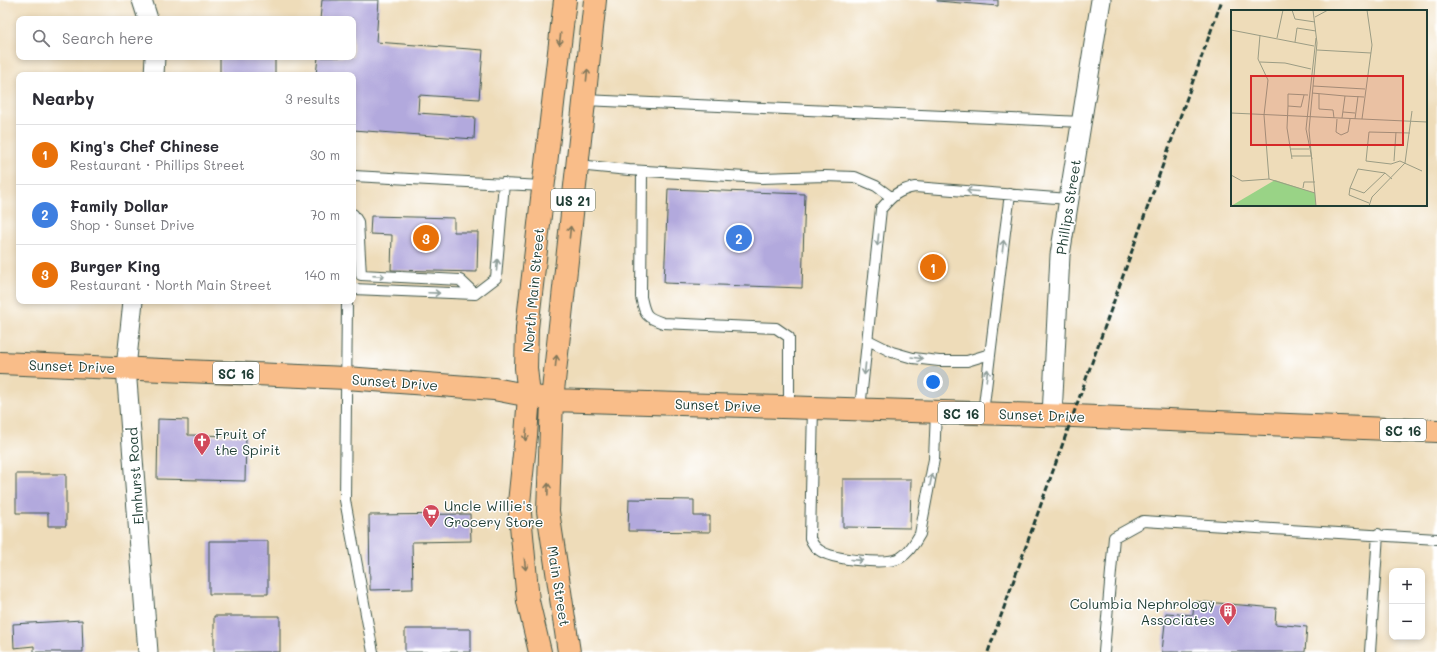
<!DOCTYPE html>
<html lang="en">
<head>
<meta charset="utf-8">
<style>
	:root { --surface:#fff; --page:#f7f7f7; --text:#2b2b33; --muted:#7c7c81; --line:#e1e1e2; --accent:#d1495b }
	body { margin:0; font-family:Mali,sans-serif; background:var(--page); color:var(--text) }
	.controls { position:absolute; right:12px; bottom:12px; display:grid; overflow:hidden; border-radius:8px; box-shadow:0 2px 6px #0003 }
	.controls button { width:36px; height:36px; display:grid; place-items:center; padding:0; border:0; border-bottom:1px solid var(--line); background:var(--surface); color:var(--text); font:20px sans-serif }
	.you { position:absolute; left:933px; top:382px; width:14px; height:14px; margin:-10px; border:3px solid #fff; border-radius:50%; background:#1a73e8; box-shadow:0 0 0 6px #1a73e833 }
	.badge { display:grid; place-items:center; width:26px; height:26px; border-radius:50%; background:var(--accent); color:#fff; font-size:13px; font-weight:700 }
	.pin { position:absolute; translate:-50% -50%; border:2px solid #fff; box-shadow:0 1px 4px #0006 }
	.list { margin:0; padding:0; list-style:none }
	h2 { display:flex; justify-content:space-between; align-items:center; height:52px; margin:0; padding:0 16px; font-size:17px }
	h2 small { font-size:13px; font-weight:400; color:var(--muted) }
	.list li { display:grid; grid-template-columns:26px 1fr auto; gap:12px; align-items:center; box-sizing:border-box; height:60px; padding:0 16px; border-top:1px solid var(--line) }
	.list b { display:block; font-size:15px; white-space:nowrap }
	.list p { margin:0; font-size:13px; white-space:nowrap; color:var(--muted) }
	.list em { font-size:13px; font-style:normal; color:var(--muted) }
	.icon { flex:none; width:22px; height:22px; fill:none; stroke:currentColor; stroke-width:2; stroke-linecap:round; stroke-linejoin:round }
	.map { position:relative; flex:none; width:1437px; height:652px; overflow:hidden }
	.search { position:absolute; background:var(--surface); box-shadow:0 2px 6px #0003; left:16px; top:16px; width:340px; height:44px; display:flex; align-items:center; gap:10px; box-sizing:border-box; padding:0 14px; border-radius:8px; color:var(--muted); font-size:15px }
	.panel { position:absolute; background:var(--surface); box-shadow:0 2px 6px #0003; left:16px; top:72px; width:340px; height:232px; border-radius:8px }
	.map>svg:first-child { display:block }
	.building { fill:#b2a9dd }
	.lines { fill:none; stroke-linecap:round; stroke-linejoin:round }
	.service-casing { stroke:#3e5548; stroke-width:12 }
	.minor-casing { stroke:#3e5548; stroke-width:21 }
	.primary-casing { stroke:#3e5548; stroke-width:24 }
	.service { stroke:#fff; stroke-width:10 }
	.minor { stroke:#fff; stroke-width:19 }
	.primary { stroke:#f9bd89; stroke-width:22 }
	.rail { stroke:#1f3d34; stroke-width:3; stroke-dasharray:6 3; stroke-linecap:butt }
	.oneway { stroke:#81775a }
	.oneway2 { stroke:#8f9e9a }
	.labels { text-anchor:middle; dominant-baseline:central; stroke-width:3; stroke-linejoin:round; paint-order:stroke }
	.shield { fill:#fff; stroke:#627771; stroke-width:1 }
	.shield-label { font-size:13px; font-weight:bold; fill:#1f3d34 }
	.street-label { font-size:14px; fill:#1f3d34; stroke:#fff }
	.poi-label { font-size:14px; fill:#1f3d34; stroke:#fff; text-anchor:start }
	.inset-road { fill:none; stroke:#9b9c84; stroke-width:1 }
	.view { fill:#d62828; fill-opacity:0.15; stroke:#d62828; stroke-width:2 }
	.inset-edge { fill:none; stroke:#1f3d34; stroke-width:2 }
</style>
</head>
<body>
<div class="map">
<svg width="1437" height="652" viewBox="0 0 1437 652">
	<rect width="100%" height="100%" fill="#fff"/>
	<filter id="ink" filterUnits="userSpaceOnUse"><feTurbulence type="fractalNoise" baseFrequency=".025" numOctaves="2"/><feDisplacementMap in="SourceGraphic" scale="8" xChannelSelector="R" yChannelSelector="G"/><feConvolveMatrix kernelMatrix="1 2 1 2 8 2 1 2 1" color-interpolation-filters="sRGB"/></filter>
	<filter id="wash" filterUnits="userSpaceOnUse"><feTurbulence type="fractalNoise" baseFrequency=".012" numOctaves="4" result="noise"/><feDisplacementMap in="SourceGraphic" scale="16" xChannelSelector="R" yChannelSelector="G"/><feGaussianBlur stdDeviation="0.9" result="paint"/><feColorMatrix in="noise" values="0 0 0 0 0 0 0 0 0 0 0 0 0 0 0 0 0 1.4 0 .05"/><feComposite in="paint" operator="in"/></filter>
	<g filter="url(#wash)">
		<rect width="100%" height="100%" fill="#eedcb9"/>
		<g id="blocks">
			<!-- building -->
			<path class="building" d="M322,0H379L376,42L483,50L479,99L419,95L418,113L475,117L474,139L353,130V75H316L318,57H353V19H320Z
				M937,0H998V6L937,1Z
				M220,57H275V75H220Z
				M668,189L805,194L802,288L664,283Z
				M371,216L454,218V232H478L477,272L391,270L392,235L370,234Z
				M158,419L188,420V435L246,436L245,481L157,479Z
				M16,474H66V526H48V513H16Z
				M843,479H911L910,528L843,527Z
				M629,499L694,500V516H710V532L628,531Z
				M470,514L471,541L412,542L413,589L370,590L369,515Z
				M209,541H268V594H209Z
				M1194,601L1276,608L1275,624L1307,627L1305,652H1162L1166,613L1193,615Z
				M214,616H280V652H214Z
				M82,620L83,652H34V646L14,648L13,624Z
				M405,629H471V652H405Z"/>
		</g>
	</g>
	<g filter="url(#ink)">
		<use href="#blocks" fill-opacity="0" stroke="#3e5548" stroke-width="1"/>
		<g class="lines">
			<defs>
				<path id="service" d="M584,100L1082,122
					M577,165L629,170L762,178L825,176L855,177L876,186L891,197
					M642,171L641,297C645,315 645,317 663,323L776,328L789,337V407
					M353,176L543,186
					M353,214L358,222L361,275L460,280L475,294
					M353,289L475,294L496,278L504,183
					M347,301L345,500L373,652
					M868,340L892,352L913,358L939,361H967L990,354
					M813,408L810,538C812,543 814,547 819,550C832,560 886,565 900,558C909,553 915,543 920,534L934,459L936,412
					M860,409L881,209C892,196 898,190 915,187L1069,199
					M983,413L1005,232L1010,194
					M1104,652L1114,537L1143,521L1437,539
					M1370,652L1378,534"/>
				<path id="minor" d="M142,0L148,19
					M154,75L155,57
					M133,301L126,368L148,652
					M1052,416L1060,255L1101,0"/>
				<path id="primary" d="M0,363L346,378L494,389L552,400L1073,416L1437,431
					M540,652L528,601L519,503L526,435L529,396L526,368L527,328L565,0
					M569,652L548,511L552,400L595,0"/>
			</defs>
			<!-- service casing -->
			<use href="#service" class="service-casing"/>
			<!-- minor casing -->
			<use href="#minor" class="minor-casing"/>
			<!-- primary casing -->
			<use href="#primary" class="primary-casing"/>
			<!-- service -->
			<use href="#service" class="service"/>
			<!-- minor -->
			<use href="#minor" class="minor"/>
			<!-- primary -->
			<use href="#primary" class="primary"/>
			<!-- rail -->
			<path class="rail" d="M988,652L1222,0"/>
		</g>
		<!-- one-way arrows -->
		<defs><path id="oneway-shaft" d="M-6 0H5M1.5-3L5.5 0L1.5 3" fill="none" stroke-width="1.6" stroke-linecap="round" stroke-linejoin="round"/></defs>
		<g class="oneway">
			<use href="#oneway-shaft" transform="translate(560 39) rotate(97)"/>
			<use href="#oneway-shaft" transform="translate(587 75) rotate(-84)"/>
			<use href="#oneway-shaft" transform="translate(570 232) rotate(-84)"/>
			<use href="#oneway-shaft" transform="translate(556 361) rotate(-84)"/>
			<use href="#oneway-shaft" transform="translate(526 435) rotate(95)"/>
			<use href="#oneway-shaft" transform="translate(548 489) rotate(-88)"/>
			<use href="#oneway-shaft" transform="translate(525 564) rotate(84)"/>
		</g>
		<g class="oneway2">
			<use href="#oneway-shaft" transform="translate(972 191) rotate(-175)"/>
			<use href="#oneway-shaft" transform="translate(878 240) rotate(96)"/>
			<use href="#oneway-shaft" transform="translate(1003 246) rotate(-83)"/>
			<use href="#oneway-shaft" transform="translate(497 265) rotate(-85)"/>
			<use href="#oneway-shaft" transform="translate(379 276) rotate(3)"/>
			<use href="#oneway-shaft" transform="translate(434 293) rotate(2)"/>
			<use href="#oneway-shaft" transform="translate(917 358) rotate(9)"/>
			<use href="#oneway-shaft" transform="translate(865 369) rotate(96)"/>
			<use href="#oneway-shaft" transform="translate(987 375) rotate(-83)"/>
			<use href="#oneway-shaft" transform="translate(931 480) rotate(-79)"/>
			<use href="#oneway-shaft" transform="translate(857 560) rotate(4)"/>
		</g>
	</g>
	<!-- icons -->
	<defs>
		<symbol id="church-pin" viewBox="-11 -11 22 30"><path d="M0 17L-7.5 6A9.5 9.5 0 1 1 7.5 6Z" fill="#d1495b" stroke="#fff"/><path d="M-1.2-6h2.4v3.5h3.3v2.4h-3.3V6h-2.4V-.1h-3.3v-2.4h3.3Z" fill="#fff"/></symbol>
		<symbol id="supermarket-pin" viewBox="-11 -11 22 30"><path d="M0 17L-7.5 6A9.5 9.5 0 1 1 7.5 6Z" fill="#d1495b" stroke="#fff"/><path d="M-6-5.5h2.5l.6 2H6L4.5 2H-2.5L-4.4-4H-6ZM-1.5 3.2a1.3 1.3 0 1 0 .1 0ZM3 3.2a1.3 1.3 0 1 0 .1 0Z" fill="#fff"/></symbol>
		<symbol id="building-pin" viewBox="-11 -11 22 30"><path d="M0 17L-7.5 6A9.5 9.5 0 1 1 7.5 6Z" fill="#d1495b" stroke="#fff"/><path d="M-4-6H4V6H1V3H-1V6H-4ZM-2.5-4.3h1.7v1.8h-1.7ZM.8-4.3h1.7v1.8H.8ZM-2.5-1h1.7V.8h-1.7ZM.8-1h1.7V.8H.8Z" fill="#fff"/></symbol>
	</defs>
	<g fill-rule="evenodd">
		<use href="#church-pin" x="192" y="431" width="20" height="27"/>
		<use href="#supermarket-pin" x="421" y="503" width="20" height="27"/>
		<use href="#building-pin" x="1218" y="601" width="20" height="27"/>
	</g>
	<g class="labels">
		<!-- shield labels -->
		<g class="shield">
			<rect x="551" y="189" width="44" height="22" rx="3"/>
			<rect x="213" y="362" width="46" height="22" rx="3"/>
			<rect x="938" y="402" width="46" height="22" rx="3"/>
			<rect x="1380" y="419" width="46" height="22" rx="3"/>
		</g>
		<g class="shield-label">
			<text x="573" y="200">US 21</text>
			<text x="236" y="373">SC 16</text>
			<text x="961" y="413">SC 16</text>
			<text x="1403" y="430">SC 16</text>
		</g>
		<!-- street labels -->
		<g class="street-label">
			<text transform="translate(1068 207) rotate(-81)">Phillips Street</text>
			<text transform="translate(533 290) rotate(-85)">North Main Street</text>
			<text transform="translate(72 366) rotate(2)">Sunset Drive</text>
			<text transform="translate(395 382) rotate(4)">Sunset Drive</text>
			<text transform="translate(718 405) rotate(2)">Sunset Drive</text>
			<text transform="translate(1042 415) rotate(2)">Sunset Drive</text>
			<text transform="translate(135 476) rotate(-94)">Elmhurst Road</text>
			<text transform="translate(559 586) rotate(81)">Main Street</text>
		</g>
		<!-- poi labels -->
		<g class="poi-label">
			<text x="215" y="433">Fruit of<tspan x="215" dy="16">the Spirit</tspan></text>
			<text x="444" y="505">Uncle Willie's<tspan x="444" dy="16">Grocery Store</tspan></text>
			<text x="1215" y="603" text-anchor="end">Columbia Nephrology<tspan x="1215" dy="16">Associates</tspan></text>
		</g>
	</g>
	<!-- overview -->
	<g transform="translate(1231 10)">
		<rect width="196" height="196" fill="#eedcb9"/>
		<path d="M44,170L84,183L85,196H0Z" fill="#99d386"/>
		<path class="inset-road" d="M61,0L64,9L84,12M82,0L86,33L78,120L85,196M84,7L97,0M0,20L83,36M29,25L27,49L37,70L33,105L38,169M46,28L52,0M64,32L66,18L85,21M86,40L140,43M29,52L54,53L80,59M82,76L134,79M81,83L114,86M88,84V99L102,100L103,108M57,96L56,118L61,149M70,97L57,96V84L77,85M70,97L73,85M112,102L124,103M0,103L196,112M111,108L114,86L133,87M106,109L105,122L110,125L117,122L119,109M124,109L127,86M131,109L141,35L136,0M179,123L138,122L135,151L160,154L169,151L191,161M60,139H78M61,146H80M81,149L75,119L85,28M163,151L165,122M154,163L133,183L119,178L127,159L154,163L161,169M0,165L11,171L38,169L84,183M72,178L73,172H84M119,178L118,185L138,193M138,196L141,187L174,153L181,101"/>
		<path class="view" d="M20,66H172V135H20Z"/>
		<rect width="196" height="196" class="inset-edge"/>
	</g>
</svg>
<div class="controls">
<button>+</button>
<button>−</button>
</div>
<div class="you"></div>
<div class="pin badge" style="left:933px;top:267px;background:#e8710a">1</div>
<div class="pin badge" style="left:739px;top:238px;background:#3f7fe0">2</div>
<div class="pin badge" style="left:426px;top:238px;background:#e8710a">3</div>
<div class="search"><svg class="icon" aria-label="search" viewBox="0 0 24 24"><circle cx="10" cy="10" r="6"/><path d="M15 15l6 6"/></svg>Search here</div>
<section class="panel">
<h2>Nearby<small>3 results</small></h2>
<ul class="list">
<li><span class="badge" style="background:#e8710a">1</span><div><b>King's Chef Chinese</b><p>Restaurant · Phillips Street</p></div><em>30 m</em></li>
<li><span class="badge" style="background:#3f7fe0">2</span><div><b>Family Dollar</b><p>Shop · Sunset Drive</p></div><em>70 m</em></li>
<li><span class="badge" style="background:#e8710a">3</span><div><b>Burger King</b><p>Restaurant · North Main Street</p></div><em>140 m</em></li>
</ul>
</section>
</div>
</body>
</html>
